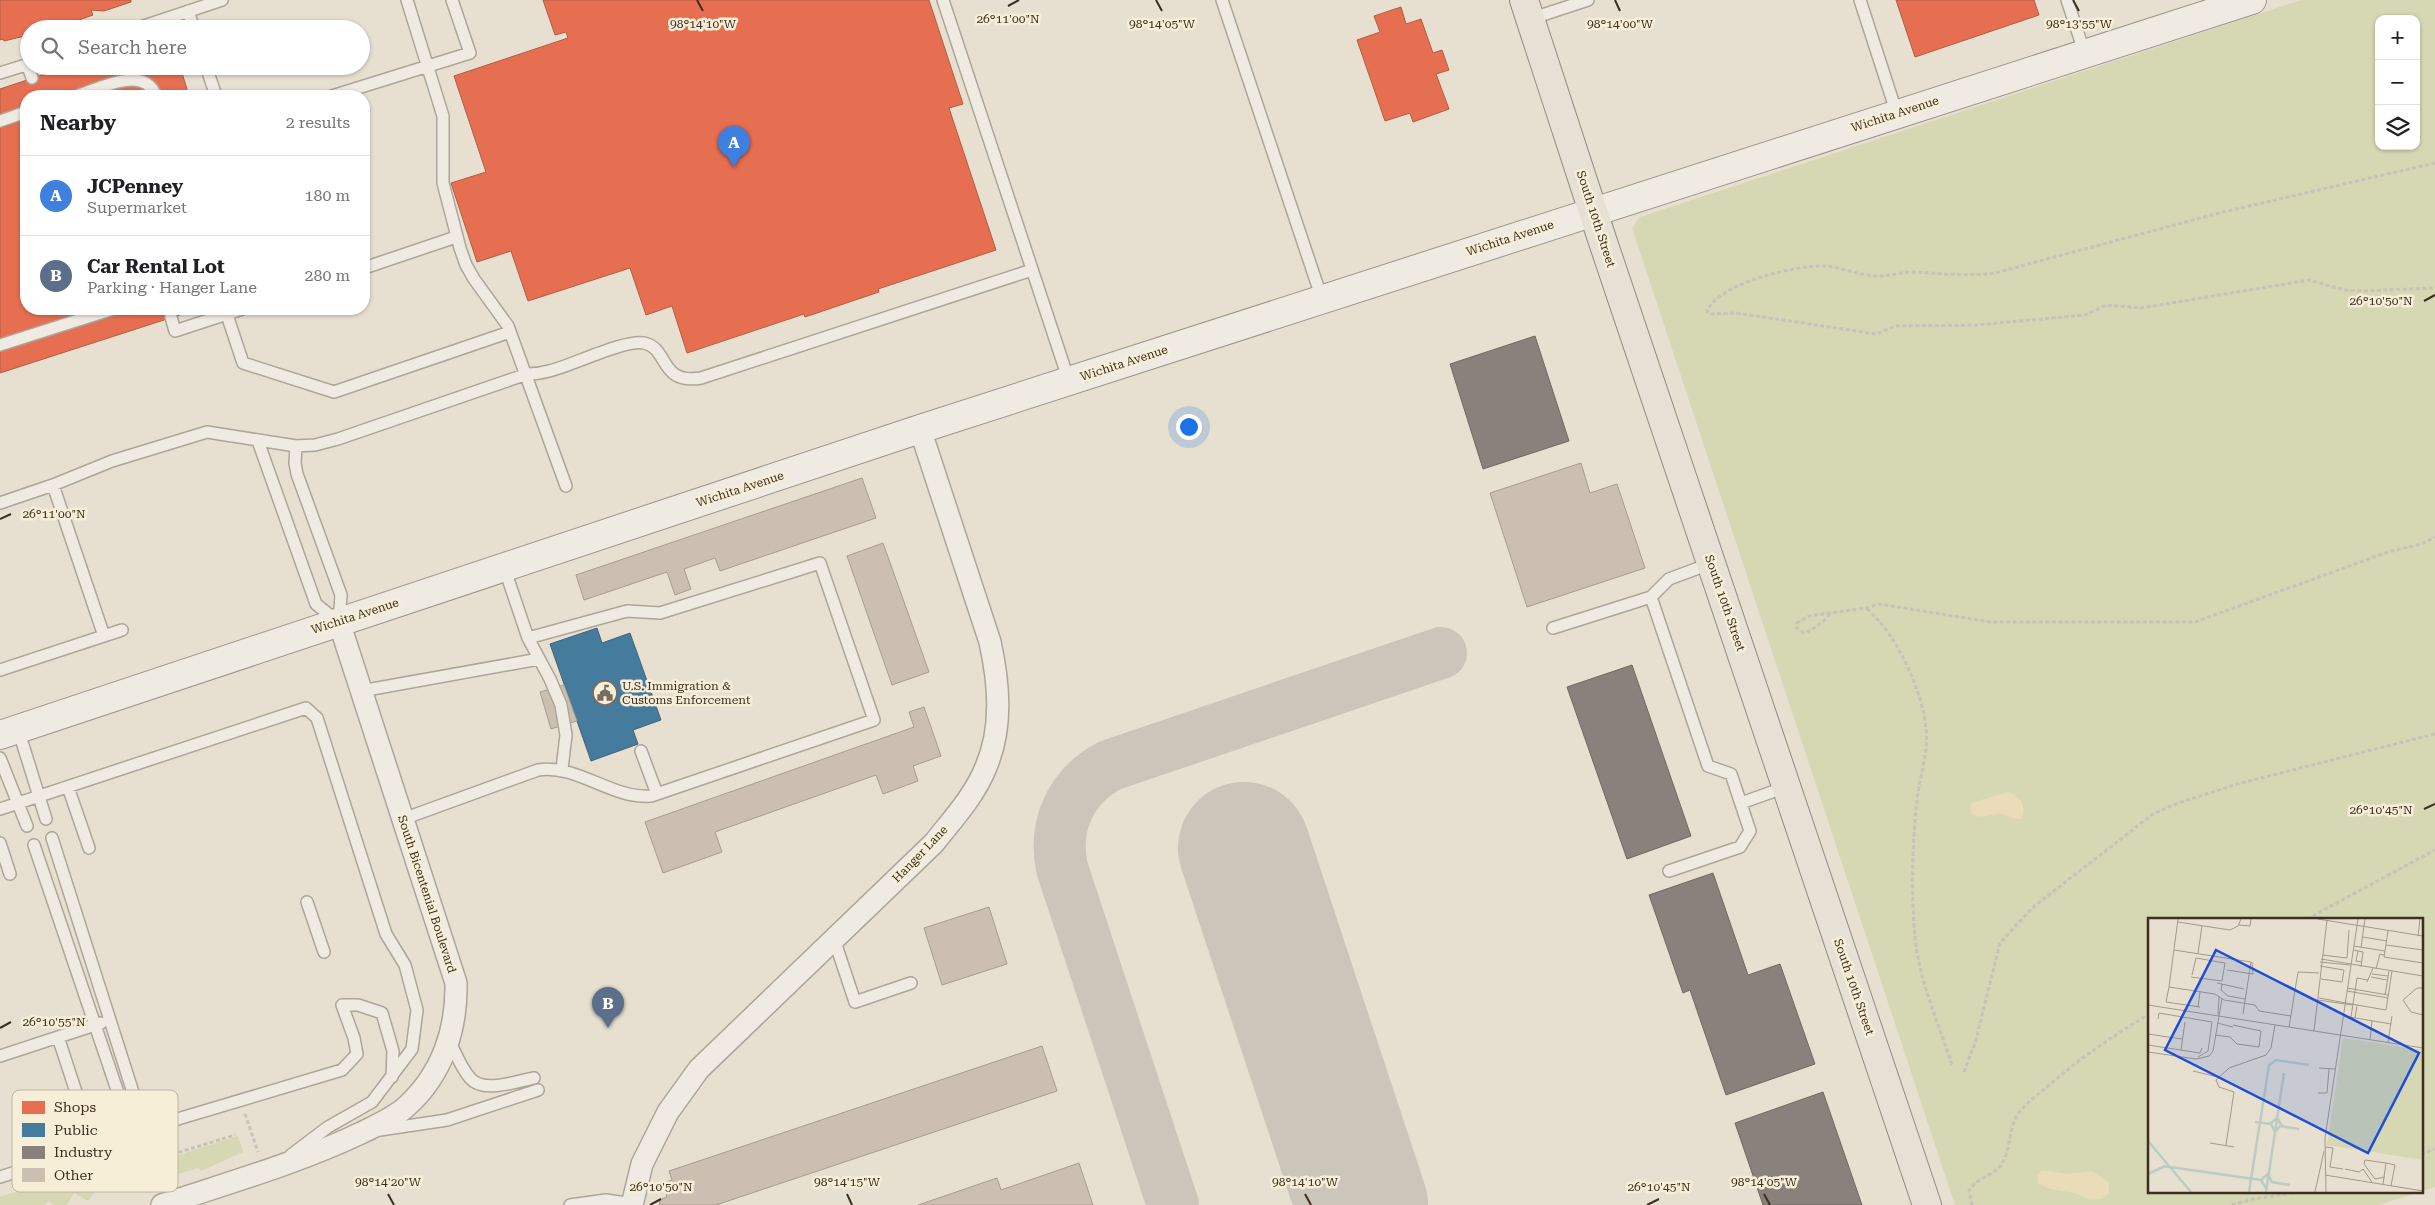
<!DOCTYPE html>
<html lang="en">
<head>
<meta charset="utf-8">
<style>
	:root { --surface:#fff; --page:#f2f2f2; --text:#202124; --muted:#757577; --line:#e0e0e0; --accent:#786c5e }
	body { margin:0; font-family:"Roboto Serif",serif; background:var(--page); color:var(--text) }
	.controls { position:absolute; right:15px; top:15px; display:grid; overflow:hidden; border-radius:10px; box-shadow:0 1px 4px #0004 }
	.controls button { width:45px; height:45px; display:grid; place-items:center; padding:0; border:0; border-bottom:1px solid var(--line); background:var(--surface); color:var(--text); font:25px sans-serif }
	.you { position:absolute; left:1188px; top:426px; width:18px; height:18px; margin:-12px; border:4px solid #fff; border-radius:50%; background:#1a73e8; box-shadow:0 0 0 8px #1a73e833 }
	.badge { display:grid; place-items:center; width:32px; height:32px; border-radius:50%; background:var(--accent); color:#fff; font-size:16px; font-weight:700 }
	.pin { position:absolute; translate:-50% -41px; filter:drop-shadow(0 1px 2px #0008) }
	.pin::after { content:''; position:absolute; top:26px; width:18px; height:15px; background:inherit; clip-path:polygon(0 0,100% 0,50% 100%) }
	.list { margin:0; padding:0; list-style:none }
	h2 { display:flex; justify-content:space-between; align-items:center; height:65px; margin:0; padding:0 20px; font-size:21px }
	h2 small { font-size:16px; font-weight:400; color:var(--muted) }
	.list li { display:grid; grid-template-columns:32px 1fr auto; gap:15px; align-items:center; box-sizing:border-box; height:80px; padding:0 20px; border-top:1px solid var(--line) }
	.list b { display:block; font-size:19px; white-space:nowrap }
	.list p { margin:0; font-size:16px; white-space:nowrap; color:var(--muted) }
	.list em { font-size:16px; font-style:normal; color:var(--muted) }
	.icon { flex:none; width:28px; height:28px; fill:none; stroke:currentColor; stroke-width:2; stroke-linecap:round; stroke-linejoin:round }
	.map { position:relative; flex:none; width:2435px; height:1205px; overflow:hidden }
	.search { position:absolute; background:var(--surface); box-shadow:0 1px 4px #0004; left:20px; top:20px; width:350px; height:55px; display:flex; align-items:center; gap:12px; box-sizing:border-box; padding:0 18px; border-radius:28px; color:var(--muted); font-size:19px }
	.panel { position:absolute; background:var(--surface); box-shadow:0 1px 4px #0004; left:20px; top:90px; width:350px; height:225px; border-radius:20px }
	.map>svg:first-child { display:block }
	.green { fill:#d6d7b3; fill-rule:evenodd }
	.sand { fill:#eadcb9 }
	.shops { fill:#e76f51; stroke:#b45c42 }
	.public { fill:#457b9d; stroke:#436478 }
	.industry { fill:#8a817c; stroke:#736860 }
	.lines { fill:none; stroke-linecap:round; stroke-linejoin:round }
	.taxiway { stroke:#cbc5ba; stroke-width:52 }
	.runway { stroke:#cbc5ba; stroke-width:132 }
	.building { fill:#cbbfb2; stroke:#a89c90 }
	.lane-casing { stroke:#ada599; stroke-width:14 }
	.street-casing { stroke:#ada599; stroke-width:24 }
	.secondary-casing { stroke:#9c958a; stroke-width:30 }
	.primary-casing { stroke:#928b80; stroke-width:30 }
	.path { stroke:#c8c2b9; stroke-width:3; stroke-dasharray:4 2.5; stroke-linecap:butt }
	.lane { stroke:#efebe3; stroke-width:11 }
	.street { stroke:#efebe3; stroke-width:21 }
	.secondary { stroke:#efebe3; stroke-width:28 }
	.primary { stroke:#e6e1d4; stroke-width:28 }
	.ticks { fill:none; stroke:#3d2e20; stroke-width:2 }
	.labels { text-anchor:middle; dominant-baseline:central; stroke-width:5; stroke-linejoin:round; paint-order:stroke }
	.street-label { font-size:12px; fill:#3d2e20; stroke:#f7eed8 }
	.poi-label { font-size:12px; fill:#3d2e20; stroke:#f7eed8; text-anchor:start }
	.inset-river { fill:none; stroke:#bcccc2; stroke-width:2.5 }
	.inset-road { fill:none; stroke:#a3998a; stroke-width:1 }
	.view { fill:#1d4ed8; fill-opacity:0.15; stroke:#1d4ed8; stroke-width:2.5 }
	.inset-edge { fill:none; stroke:#3d2e20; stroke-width:2.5 }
	.key { fill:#f7eed8; stroke:#bfb4a1; stroke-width:1 }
	.key-label { font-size:14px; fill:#3d2e20 }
	.ticks-label { font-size:12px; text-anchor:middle; fill:#3d2e20; stroke:#f7eed8; stroke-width:5; stroke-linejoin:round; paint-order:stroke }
</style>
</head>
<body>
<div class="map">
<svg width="2435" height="1205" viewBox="0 0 2435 1205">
	<rect width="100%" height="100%" fill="#e7e0d1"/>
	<!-- green -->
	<path class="green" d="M2301,0H2435V1187L2379,1205H1955L1632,228L1640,217ZM2379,19H2416V146H2379ZM2149,919H2421V1191H2149Z
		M238,1136L243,1152L201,1171L198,1168L169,1177L167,1175L159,1153L166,1150L169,1158Z
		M118,1158L120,1165L133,1161L140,1184L125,1176L114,1192L100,1185L88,1201L74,1193L67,1205H54L48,1201L45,1205H0V1197Z"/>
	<!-- sand -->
	<path class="sand" d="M2008,792C2020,795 2028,807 2021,819C2012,820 2008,814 2000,814C1990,814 1981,820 1972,814L1970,808L1971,803Z
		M2042,1170L2068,1174L2092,1171L2109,1183V1193L2101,1199L2090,1200L2075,1193L2050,1189L2038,1183V1175Z"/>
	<!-- shops -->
	<path class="shops" d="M0,0H131V2L104,11L91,10L93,15L53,29L49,24L42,29H29V35L4,41L3,39L0,40Z
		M543,0H929L963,104L949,108L996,250L878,289L879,292L805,317L804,314L687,353L672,306L646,315L630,268L528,301L511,251L477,262L451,183L486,172L454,76L568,38L566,32L555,35Z
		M1896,0H2034L2039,15L1915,57Z
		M1401,7L1406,24L1421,19L1433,53L1442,50L1449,70L1436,74L1449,109L1413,122L1410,113L1385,121L1357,40L1380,32L1374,16Z
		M69,66H180L189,96H26V309H198L0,373V89Z"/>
	<!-- public -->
	<path class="public" d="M597,628L602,643L630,633L661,720L633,730L638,744L591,761L550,644Z"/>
	<!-- industry -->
	<path class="industry" d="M1535,336L1569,441L1483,469L1450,364Z
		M1632,665L1691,836L1627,859L1567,687Z
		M1713,873L1748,975L1780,964L1815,1064L1726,1095L1690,990L1683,993L1649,895Z
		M1823,1092L1862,1205H1763L1735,1123Z"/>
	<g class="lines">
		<!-- taxiway -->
		<path class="taxiway" d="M1173,1205L1062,868C1053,825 1071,785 1111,765L1441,653"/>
		<!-- runway -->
		<path class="runway" d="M1244,848L1362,1205"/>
	</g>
	<!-- building -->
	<path class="building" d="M1581,463L1590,493L1617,484L1645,568L1527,607L1490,493Z
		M862,478L876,518L720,571L715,558L684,569L691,589L675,595L667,572L584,600L576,575Z
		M883,543L929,672L892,685L847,556Z
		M564,685L577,721L551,729L540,692Z
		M924,707L941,756L913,766L918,781L883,794L876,775L715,832L722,852L663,873L645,822L914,727L909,712Z
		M989,907L1007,964L942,985L924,928Z
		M1042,1046L1057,1091L716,1205H660L659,1200L667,1197L663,1183L672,1180L669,1171Z
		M1079,1163L1093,1205H918L997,1178L1001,1190Z"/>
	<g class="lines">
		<defs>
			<path id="lane" d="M407,0L443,116V183L460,248L466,265L474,279L508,326L566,486
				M943,0L1069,381
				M1222,0L1322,299
				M1860,0L1897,114
				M2067,0L2085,54
				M188,11L194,29
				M1530,19L1588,0
				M135,29L222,0
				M27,64L32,78
				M206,66L216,96
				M0,73L29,64
				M76,96C99,89 144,64 156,96
				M332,96L470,53L452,0
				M0,121L26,112
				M364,268L456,237
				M225,309L243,363L334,392L510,332
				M171,317L175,331L242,309
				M0,345L113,309
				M258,441L316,604L337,621
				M296,446L295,463L297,474L341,595L339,622
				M53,485L104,636
				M0,503L53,485L112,461L207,432L296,446L315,445L338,439L527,374C534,374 542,373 549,371C571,366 625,339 644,343C669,348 659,385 701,378L1032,270
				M504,567L528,638L550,679L561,705L566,735L562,769
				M1651,597L1708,766L1731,774L1750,831L1740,847L1669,871
				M1553,628L1651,597L1669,579L1712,563
				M0,670L122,630
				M361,691L539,659
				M18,729L46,819
				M641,751L657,794
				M0,758L27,826
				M68,787L89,848
				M1741,803L1786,787
				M0,809L306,708L317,718L386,934L405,965L417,1010L412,1049L372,1102L328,1127L291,1155
				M403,819L538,770C578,764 611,799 651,796L874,720L820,563L660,613L627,611L528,638
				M52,838L145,1130
				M0,843L10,874
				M34,845L132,1134
				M307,902L324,952
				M834,939L855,1002L911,983
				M58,1037L77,1095
				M449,1040C455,1052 461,1068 470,1078C483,1094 517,1081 534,1078
				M0,1056L101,1023
				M380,1130L447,1120L538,1090
				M0,1177L181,1118L342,1070L357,1054L354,1038L342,1005H358L382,1013L393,1051L392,1077
				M570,1205L606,1200L633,1204"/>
			<path id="street" d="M162,1205C228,1183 298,1163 361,1133C377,1125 394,1118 407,1106C442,1074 457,1030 456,983L339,622
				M632,1205L642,1164L668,1112L699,1069L934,843C953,819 975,795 986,767C1003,727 999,683 990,642L920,429"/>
			<path id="secondary" d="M0,735L920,429L2252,0"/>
			<path id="primary" d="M1524,0L1601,236L1927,1205"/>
		</defs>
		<!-- lane casing -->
		<use href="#lane" class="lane-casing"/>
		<!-- street casing -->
		<use href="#street" class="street-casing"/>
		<!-- secondary casing -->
		<use href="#secondary" class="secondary-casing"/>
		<!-- primary casing -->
		<use href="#primary" class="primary-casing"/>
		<!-- path -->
		<path class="path" d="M2435,163L2223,212L1995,273C1967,277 1939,273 1911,272C1900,272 1891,276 1881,276C1862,277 1843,267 1824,266C1797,265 1717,283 1707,312L1710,314L1736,313L1876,334L1896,326L1977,325L2085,315L2106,305L2141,308L2309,280L2344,290L2362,291L2435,288
			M1867,609C1896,633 1923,692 1926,729C1929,753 1919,777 1917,801C1912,845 1911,893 1915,937C1919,981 1939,1024 1952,1065
			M1830,614C1823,622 1815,629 1804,633L1797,628V623L1809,616L1866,608L1879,604L1990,622H2195L2388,552L2421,544L2435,537
			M2307,919L2435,850
			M1964,1072L1975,1043L2000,943L2032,908L2153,814L2178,803L2241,783L2435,734
			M245,1114L258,1152
			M164,1139L170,1155L235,1135
			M142,1146L155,1186
			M120,1154L122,1160L134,1156L146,1190
			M2421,1154L2435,1149
			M165,1184L155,1149L167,1146
			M1972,1205L1969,1191C1978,1176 1992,1177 2001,1165C2011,1150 2008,1130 2018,1114C2025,1104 2036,1096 2046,1088C2077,1060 2113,1036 2149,1014
			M2232,1205L2253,1199L2305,1191"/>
		<!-- lane -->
		<use href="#lane" class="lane"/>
		<!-- street -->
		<use href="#street" class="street"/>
		<!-- secondary -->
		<use href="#secondary" class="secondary"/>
		<!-- primary -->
		<use href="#primary" class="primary"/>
	</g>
	<!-- ticks -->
	<path class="ticks" d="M697,0L703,11M1156,0L1162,11M1615,0L1620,11M2073,0L2079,11M1008,6L1019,0M2424,301L2435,295M0,519L11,514M2424,809L2435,804M0,1028L11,1022M388,1194L394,1205M847,1194L852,1205M1305,1194L1311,1205M1764,1194L1770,1205M650,1205L661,1199M1647,1205L1659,1199"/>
	<!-- icons -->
	<defs>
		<symbol id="civic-ring" viewBox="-11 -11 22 22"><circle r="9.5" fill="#f7eed8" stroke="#786c5e" stroke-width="1.5"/><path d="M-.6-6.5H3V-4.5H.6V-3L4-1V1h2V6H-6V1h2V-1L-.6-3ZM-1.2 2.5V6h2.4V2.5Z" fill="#786c5e"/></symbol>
	</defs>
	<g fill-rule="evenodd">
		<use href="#civic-ring" x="591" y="679" width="28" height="28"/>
	</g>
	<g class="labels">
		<!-- street labels -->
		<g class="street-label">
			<text transform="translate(1895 114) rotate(-18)">Wichita Avenue</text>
			<text transform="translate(1596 219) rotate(72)">South 10th Street</text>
			<text transform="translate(1510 238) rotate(-18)">Wichita Avenue</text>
			<text transform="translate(1124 363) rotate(-18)">Wichita Avenue</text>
			<text transform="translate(740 489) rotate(-18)">Wichita Avenue</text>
			<text transform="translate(1725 603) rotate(71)">South 10th Street</text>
			<text transform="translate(355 616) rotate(-18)">Wichita Avenue</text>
			<text transform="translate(920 854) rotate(-46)">Hanger Lane</text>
			<text transform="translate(427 894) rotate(72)">South Bicentenial Boulevard</text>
			<text transform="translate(1854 987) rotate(71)">South 10th Street</text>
		</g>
		<!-- poi labels -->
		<g class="poi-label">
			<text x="622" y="686">U.S. Immigration &amp;<tspan x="622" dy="14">Customs Enforcement</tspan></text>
		</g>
	</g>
	<!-- overview -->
	<g transform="translate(2148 918)">
		<rect width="275" height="275" fill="#e7e0d1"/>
		<path d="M195,120L275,132V242L179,227Z" fill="#d6d7b3"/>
		<path class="inset-river" d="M107,204L123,206L127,214L132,208L151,211M122,206L129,200L134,208M0,223L43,274M15,248L113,262L118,270M0,256L17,248M113,262L120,256L124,264L142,267M101,274L121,147L128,142L161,147M118,274L136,155"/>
		<path class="inset-road" d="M30,1L21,69L67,76L76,82L107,87L111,93L143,98M170,1L275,18M30,4L82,12L90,8L93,1M91,7L102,8L103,1M240,13L236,39L275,45M270,18L272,1M215,19L239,23M238,27L275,32M206,28L237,33M213,29L217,1M26,32L103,44L95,96M206,32L215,34L213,49M210,33L208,43L214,44M50,35L54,8M174,37L199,40L201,12M173,41L275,58M172,44L202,47M172,48L196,52L194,64L173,61M228,51L232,36L236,37M79,52L105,56L104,44M224,56L240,58M43,59L74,63L77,45L48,40L44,57M223,59L239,62M219,64L225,50M69,65L96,71M74,66L73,72L80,78L97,81M21,69L18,84L52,89M199,70L240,77M275,70H269L255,82L263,94L275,97M199,73L240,80M237,77L241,53M171,80L209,87L207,100M170,82L204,87M0,87L192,117M209,87L238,92L244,53M50,89L52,74M70,97L71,79M196,98L243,106M203,99L209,60L220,62M10,101L11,95L64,104L60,133L50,139M69,105L85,109M141,109L150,54L171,55M166,113L179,2M0,116L34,121M67,117L82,119L89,126L111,129L113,113L85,107M192,117L275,130M222,122L224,103M240,124L244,98M0,127L52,135L54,130M33,132L37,104M0,134L48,141L61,138L65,133L74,81M171,150L187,151M45,153L70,159M170,175H179L181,151M62,225L86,229M78,227L86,174L71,169L68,162L81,150L118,137L123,130L127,107M178,229L185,230L182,249L195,251M238,245L247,247L243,268M197,251L211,254L215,251L224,264M177,257L275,273M237,259L227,261L216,246L217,242L238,245M235,266L238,245M167,274L176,233M178,274L177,220L210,1"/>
		<path class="view" d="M68,32L271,135L220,235L17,132Z"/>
		<rect width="275" height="275" class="inset-edge"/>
	</g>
	<!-- legend -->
	<rect x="12" y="1090" width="166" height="102" rx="8" class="key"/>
	<rect x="22" y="1101" width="23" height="13" fill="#e76f51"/>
	<rect x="22" y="1123" width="23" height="14" fill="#457b9d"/>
	<rect x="22" y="1146" width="23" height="13" fill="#8a817c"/>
	<rect x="22" y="1168" width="23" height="14" fill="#cbbfb2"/>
	<g class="key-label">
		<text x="54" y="1112">Shops</text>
		<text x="54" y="1135">Public</text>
		<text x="54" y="1157">Industry</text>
		<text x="54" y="1180">Other</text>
	</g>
	<g class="ticks-label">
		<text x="1008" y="23">26°11'00"N</text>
		<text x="703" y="28">98°14'10"W</text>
		<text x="1162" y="28">98°14'05"W</text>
		<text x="1620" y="28">98°14'00"W</text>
		<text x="2079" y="28">98°13'55"W</text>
		<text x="2381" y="305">26°10'50"N</text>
		<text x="54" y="518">26°11'00"N</text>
		<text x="2381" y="814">26°10'45"N</text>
		<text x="54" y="1026">26°10'55"N</text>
		<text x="388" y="1186">98°14'20"W</text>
		<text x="847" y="1186">98°14'15"W</text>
		<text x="1305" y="1186">98°14'10"W</text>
		<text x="1764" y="1186">98°14'05"W</text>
		<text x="661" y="1191">26°10'50"N</text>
		<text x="1659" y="1191">26°10'45"N</text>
	</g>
</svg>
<div class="controls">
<button>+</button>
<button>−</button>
<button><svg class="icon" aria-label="layers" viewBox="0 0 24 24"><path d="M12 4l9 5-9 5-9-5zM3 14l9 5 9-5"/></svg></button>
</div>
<div class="you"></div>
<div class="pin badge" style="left:734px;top:167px;background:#3f7fe0">A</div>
<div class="pin badge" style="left:608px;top:1028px;background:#5c6f8a">B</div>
<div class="search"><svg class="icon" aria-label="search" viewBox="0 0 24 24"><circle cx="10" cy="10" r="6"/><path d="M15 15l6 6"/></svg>Search here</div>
<section class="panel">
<h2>Nearby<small>2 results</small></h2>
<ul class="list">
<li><span class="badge" style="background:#3f7fe0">A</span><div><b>JCPenney</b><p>Supermarket</p></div><em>180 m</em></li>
<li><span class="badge" style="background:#5c6f8a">B</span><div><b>Car Rental Lot</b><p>Parking · Hanger Lane</p></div><em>280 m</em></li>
</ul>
</section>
</div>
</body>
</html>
